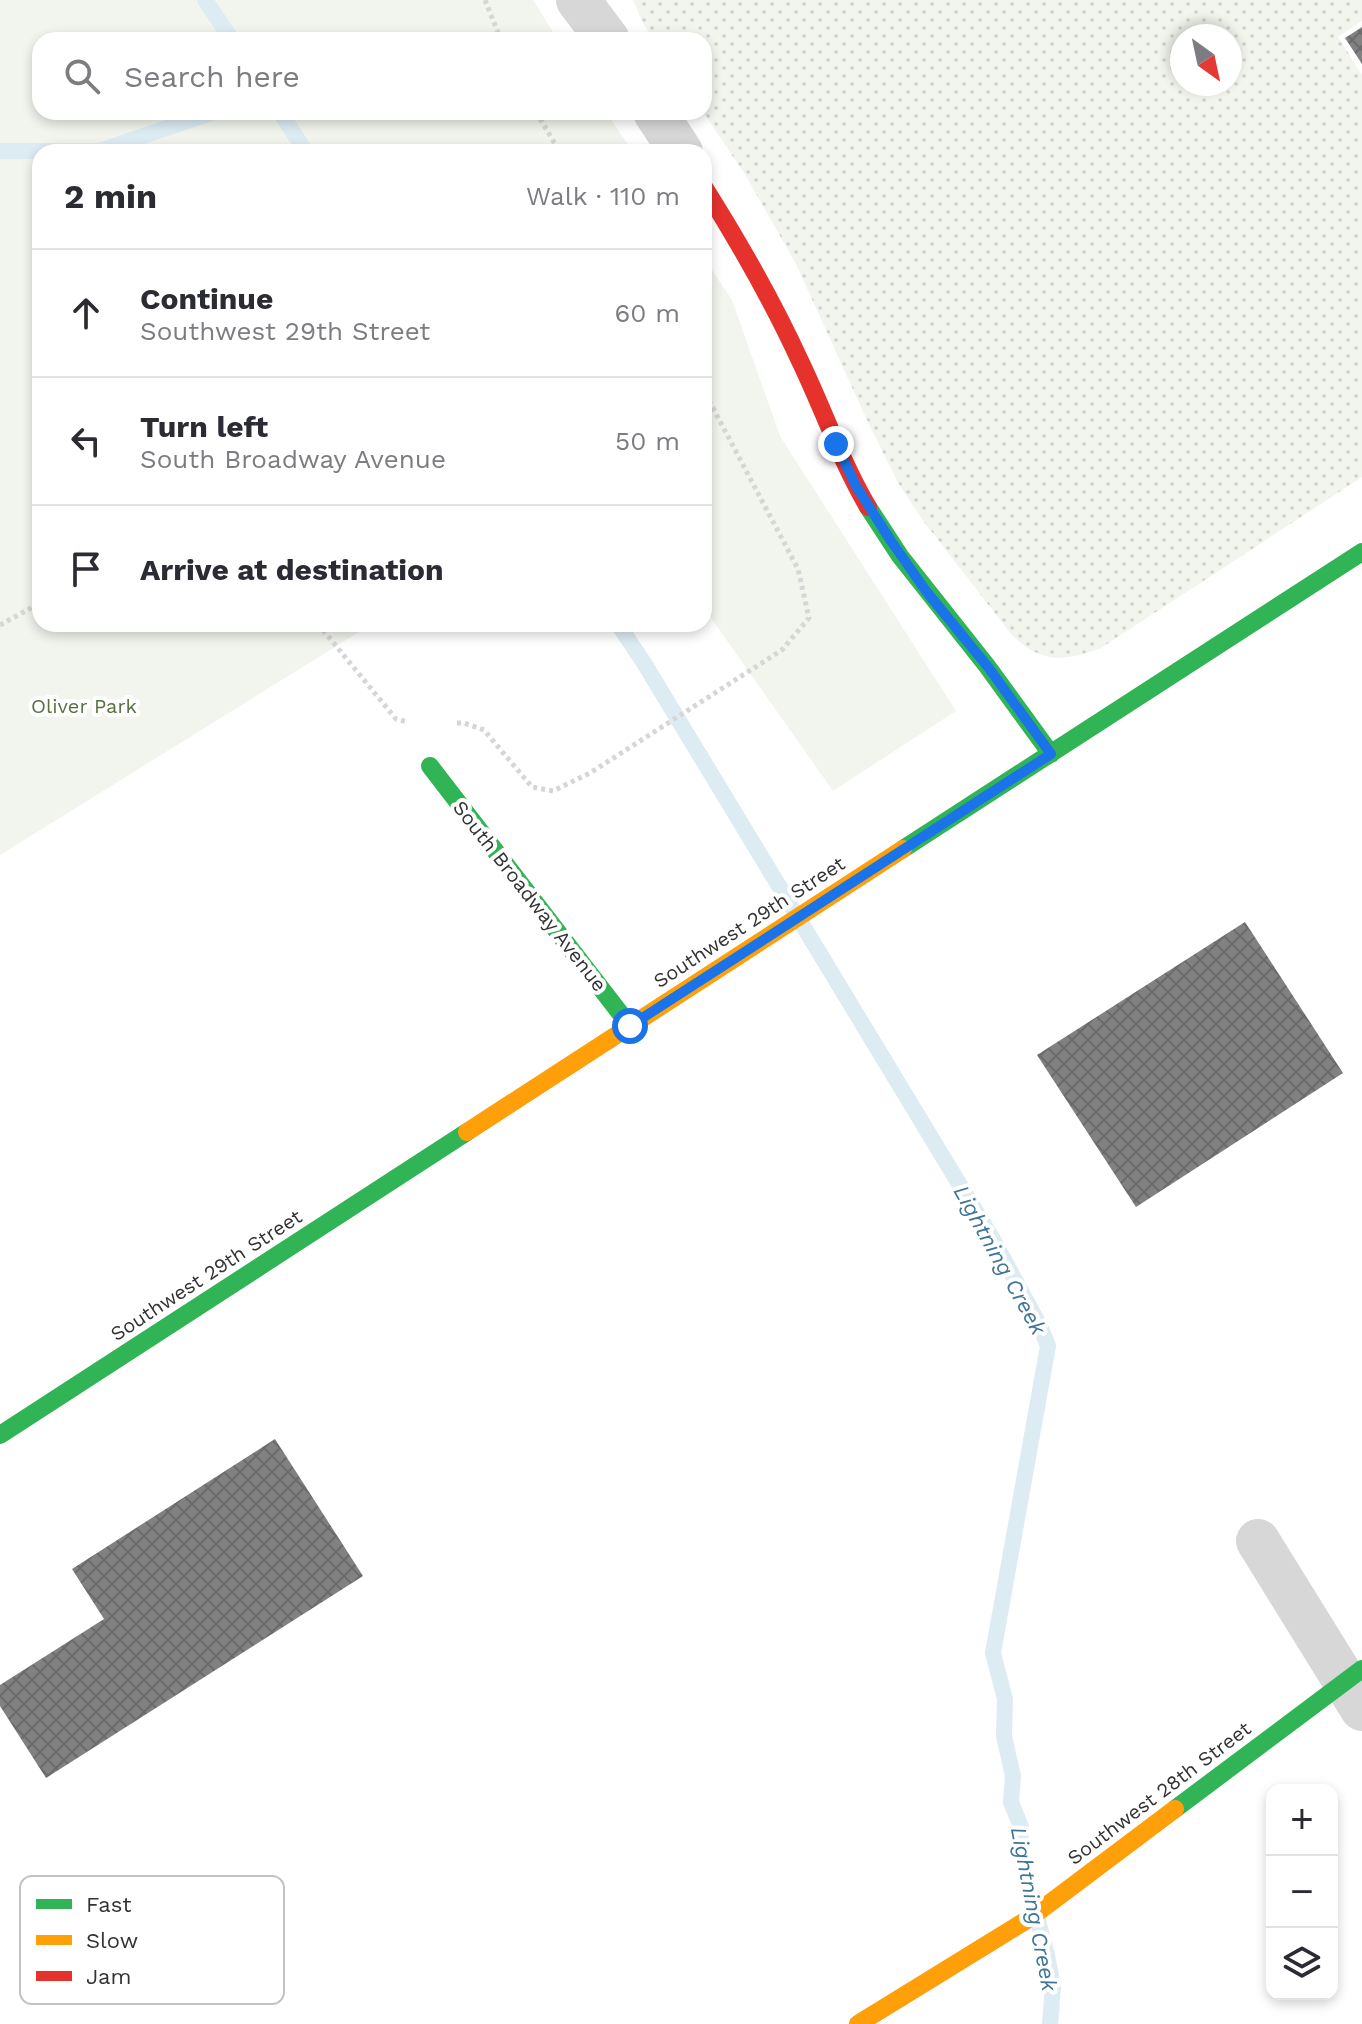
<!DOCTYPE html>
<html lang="en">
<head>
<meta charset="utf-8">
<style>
	:root { --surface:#fff; --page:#f7f7f7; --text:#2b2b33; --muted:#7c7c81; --line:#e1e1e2 }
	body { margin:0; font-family:"Work Sans",sans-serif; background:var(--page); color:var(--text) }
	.controls { position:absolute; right:24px; bottom:24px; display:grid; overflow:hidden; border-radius:16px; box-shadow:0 4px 12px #0003 }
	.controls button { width:72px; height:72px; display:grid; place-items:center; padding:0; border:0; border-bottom:2px solid var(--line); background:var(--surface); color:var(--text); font:40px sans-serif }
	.compass { position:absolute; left:1170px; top:24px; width:72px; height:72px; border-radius:50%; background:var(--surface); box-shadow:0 4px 12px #0003; rotate:147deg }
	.stop { position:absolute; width:24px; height:24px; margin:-18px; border:6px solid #1a73e8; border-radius:50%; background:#fff }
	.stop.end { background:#1a73e8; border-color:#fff; box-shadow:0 2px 8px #0008 }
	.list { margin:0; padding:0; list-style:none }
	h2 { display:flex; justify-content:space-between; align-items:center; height:104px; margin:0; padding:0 32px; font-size:34px }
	h2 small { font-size:26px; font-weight:400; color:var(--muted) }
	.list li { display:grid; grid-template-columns:52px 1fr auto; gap:24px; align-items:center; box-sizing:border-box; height:128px; padding:0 32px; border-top:2px solid var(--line) }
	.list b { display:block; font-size:30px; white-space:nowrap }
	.list p { margin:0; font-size:26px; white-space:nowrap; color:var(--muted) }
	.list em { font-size:26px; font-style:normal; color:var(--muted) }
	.icon { flex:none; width:44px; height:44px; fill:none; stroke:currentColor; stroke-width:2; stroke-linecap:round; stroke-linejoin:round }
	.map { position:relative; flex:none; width:1362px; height:2024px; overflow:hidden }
	.search { position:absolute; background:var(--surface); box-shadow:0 4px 12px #0003; left:32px; top:32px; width:680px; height:88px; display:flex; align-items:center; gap:20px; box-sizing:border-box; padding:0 28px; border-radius:24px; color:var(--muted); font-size:30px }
	.panel { position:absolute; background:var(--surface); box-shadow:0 4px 12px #0003; left:32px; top:144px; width:680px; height:488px; border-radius:24px }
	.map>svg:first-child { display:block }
	.grass { fill:url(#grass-dots); fill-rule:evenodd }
	.park { fill:#f1f5ed }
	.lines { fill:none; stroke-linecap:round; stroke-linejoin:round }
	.stream { stroke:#ddebf3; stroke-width:16 }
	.building { fill:url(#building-cross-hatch) }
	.path { stroke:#d6d6d6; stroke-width:5; stroke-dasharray:4 4; stroke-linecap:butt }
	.street { stroke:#d7d7d7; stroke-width:44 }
	.fast { stroke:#30b455; stroke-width:18 }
	.slow { stroke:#ff9f0a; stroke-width:18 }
	.jam { stroke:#e5322d; stroke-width:18 }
	.route { stroke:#1a73e8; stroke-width:10 }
	.labels { text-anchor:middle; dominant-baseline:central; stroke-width:8; stroke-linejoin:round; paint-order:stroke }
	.park-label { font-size:20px; fill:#56703f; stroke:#fff }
	.street-label { font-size:20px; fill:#333; stroke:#fff }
	.water-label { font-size:22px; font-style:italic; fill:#3f7597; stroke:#fff }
	.key { fill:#fff; stroke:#c2c2c2; stroke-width:2 }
	.key-label { font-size:22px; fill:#333 }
</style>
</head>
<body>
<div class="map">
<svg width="1362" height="2024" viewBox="0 0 1362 2024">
	<defs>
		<pattern id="grass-dots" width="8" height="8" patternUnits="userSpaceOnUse" patternTransform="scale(2)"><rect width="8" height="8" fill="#f1f5ed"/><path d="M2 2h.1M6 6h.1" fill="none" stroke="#cfd2cc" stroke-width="1.8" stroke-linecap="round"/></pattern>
		<pattern id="building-cross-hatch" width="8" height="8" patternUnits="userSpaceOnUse" patternTransform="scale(2)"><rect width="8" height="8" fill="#818181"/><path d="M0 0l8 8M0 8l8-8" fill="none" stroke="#6a6a6a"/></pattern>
	</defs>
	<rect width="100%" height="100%" fill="#fff"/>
	<!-- grass -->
	<path class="grass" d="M633,0H1362V21L1338,37L1362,75V477L1101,648C1062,662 1042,664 1011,634L921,518L897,481L866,418L796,264L746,176L703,112L704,40H654L643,23ZM1182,36H1230V84H1182Z"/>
	<!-- park -->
	<path class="park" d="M0,0H533L558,40H40V112H606L633,152H40V624H372L0,855Z
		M704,258L732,300L780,436L956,711L833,791L704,608Z"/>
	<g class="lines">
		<!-- stream -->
		<path class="stream" d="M205,0L232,40
			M280,112L306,152
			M0,151H99L214,112
			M618,624L644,663L995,1243L1040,1326L1048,1346L993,1653L1005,1699L1004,1736L1013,1776L1011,1802L1021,1827L1020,1853L1047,1955L1053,1987L1050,2024"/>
	</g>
	<!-- building -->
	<path class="building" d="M1362,27V64L1345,38Z
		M1245,922L1343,1073L1136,1207L1037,1055Z
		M275,1439L363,1576L46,1778L0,1706V1685L104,1619L72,1569Z"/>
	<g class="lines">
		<!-- path -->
		<path class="path" d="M485,0L501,40
			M536,112L560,152
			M318,624L396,719L408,722
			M0,625L40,603
			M457,723H464L484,730L532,787L553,791L590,773L782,650L809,618L798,569L704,391"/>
		<!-- street -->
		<path class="street" d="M578,0L608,40
			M655,112L681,152
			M1258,1541L1362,1709"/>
		<!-- fast -->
		<path class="fast" d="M868,507L900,556L987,666L1051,754
			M430,766L630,1026
			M903,849L1362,552
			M0,1435L467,1132
			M1175,1809L1362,1669"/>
		<!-- slow -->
		<path class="slow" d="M467,1132L903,849
			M858,2024L1030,1918L1175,1809"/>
		<!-- jam -->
		<path class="jam" d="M704,187C740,244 773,302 801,363C824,411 841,461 868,507"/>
	</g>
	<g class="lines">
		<!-- route -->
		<path class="route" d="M630,1026L1051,754L988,667L926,591L891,541L856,486L836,444"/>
	</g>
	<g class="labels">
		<!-- park labels -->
		<g class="park-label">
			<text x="84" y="706">Oliver Park</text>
		</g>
		<!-- street labels -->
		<g class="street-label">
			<text transform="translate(530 896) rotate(52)">South Broadway Avenue</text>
			<text transform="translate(749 922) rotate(-33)">Southwest 29th Street</text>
			<text transform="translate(206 1275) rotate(-33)">Southwest 29th Street</text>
			<text transform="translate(1159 1793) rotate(-37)">Southwest 28th Street</text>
		</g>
		<!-- water labels -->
		<g class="water-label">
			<text transform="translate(1000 1260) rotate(61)">Lightning Creek</text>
			<text transform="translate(1034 1909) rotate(79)">Lightning Creek</text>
		</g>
	</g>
	<!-- legend -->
	<rect x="20" y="1876" width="264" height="128" rx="12" class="key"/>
	<rect x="36" y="1899" width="36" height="10" fill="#30b455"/>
	<rect x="36" y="1935" width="36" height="10" fill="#ff9f0a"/>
	<rect x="36" y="1971" width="36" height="10" fill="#e5322d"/>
	<g class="key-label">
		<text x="86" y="1912">Fast</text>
		<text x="86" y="1948">Slow</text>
		<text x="86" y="1984">Jam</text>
	</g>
</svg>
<div class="controls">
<button>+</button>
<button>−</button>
<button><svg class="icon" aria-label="layers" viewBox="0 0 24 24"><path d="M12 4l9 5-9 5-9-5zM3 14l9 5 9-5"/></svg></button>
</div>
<svg class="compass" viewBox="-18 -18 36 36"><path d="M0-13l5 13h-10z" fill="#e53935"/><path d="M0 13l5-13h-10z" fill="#7c7c81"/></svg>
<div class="stop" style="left:630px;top:1026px"></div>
<div class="stop end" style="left:836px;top:444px"></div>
<div class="search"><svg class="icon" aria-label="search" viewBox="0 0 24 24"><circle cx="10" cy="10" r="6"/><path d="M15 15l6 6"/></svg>Search here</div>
<section class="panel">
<h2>2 min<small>Walk · 110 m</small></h2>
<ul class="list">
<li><svg class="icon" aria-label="ahead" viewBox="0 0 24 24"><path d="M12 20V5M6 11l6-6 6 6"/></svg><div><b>Continue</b><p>Southwest 29th Street</p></div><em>60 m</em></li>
<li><svg class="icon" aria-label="left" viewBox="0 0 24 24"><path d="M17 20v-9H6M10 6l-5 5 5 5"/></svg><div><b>Turn left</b><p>South Broadway Avenue</p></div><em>50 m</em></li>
<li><svg class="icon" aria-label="arrive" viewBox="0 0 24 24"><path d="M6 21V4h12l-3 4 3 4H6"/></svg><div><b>Arrive at destination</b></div></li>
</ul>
</section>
</div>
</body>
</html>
